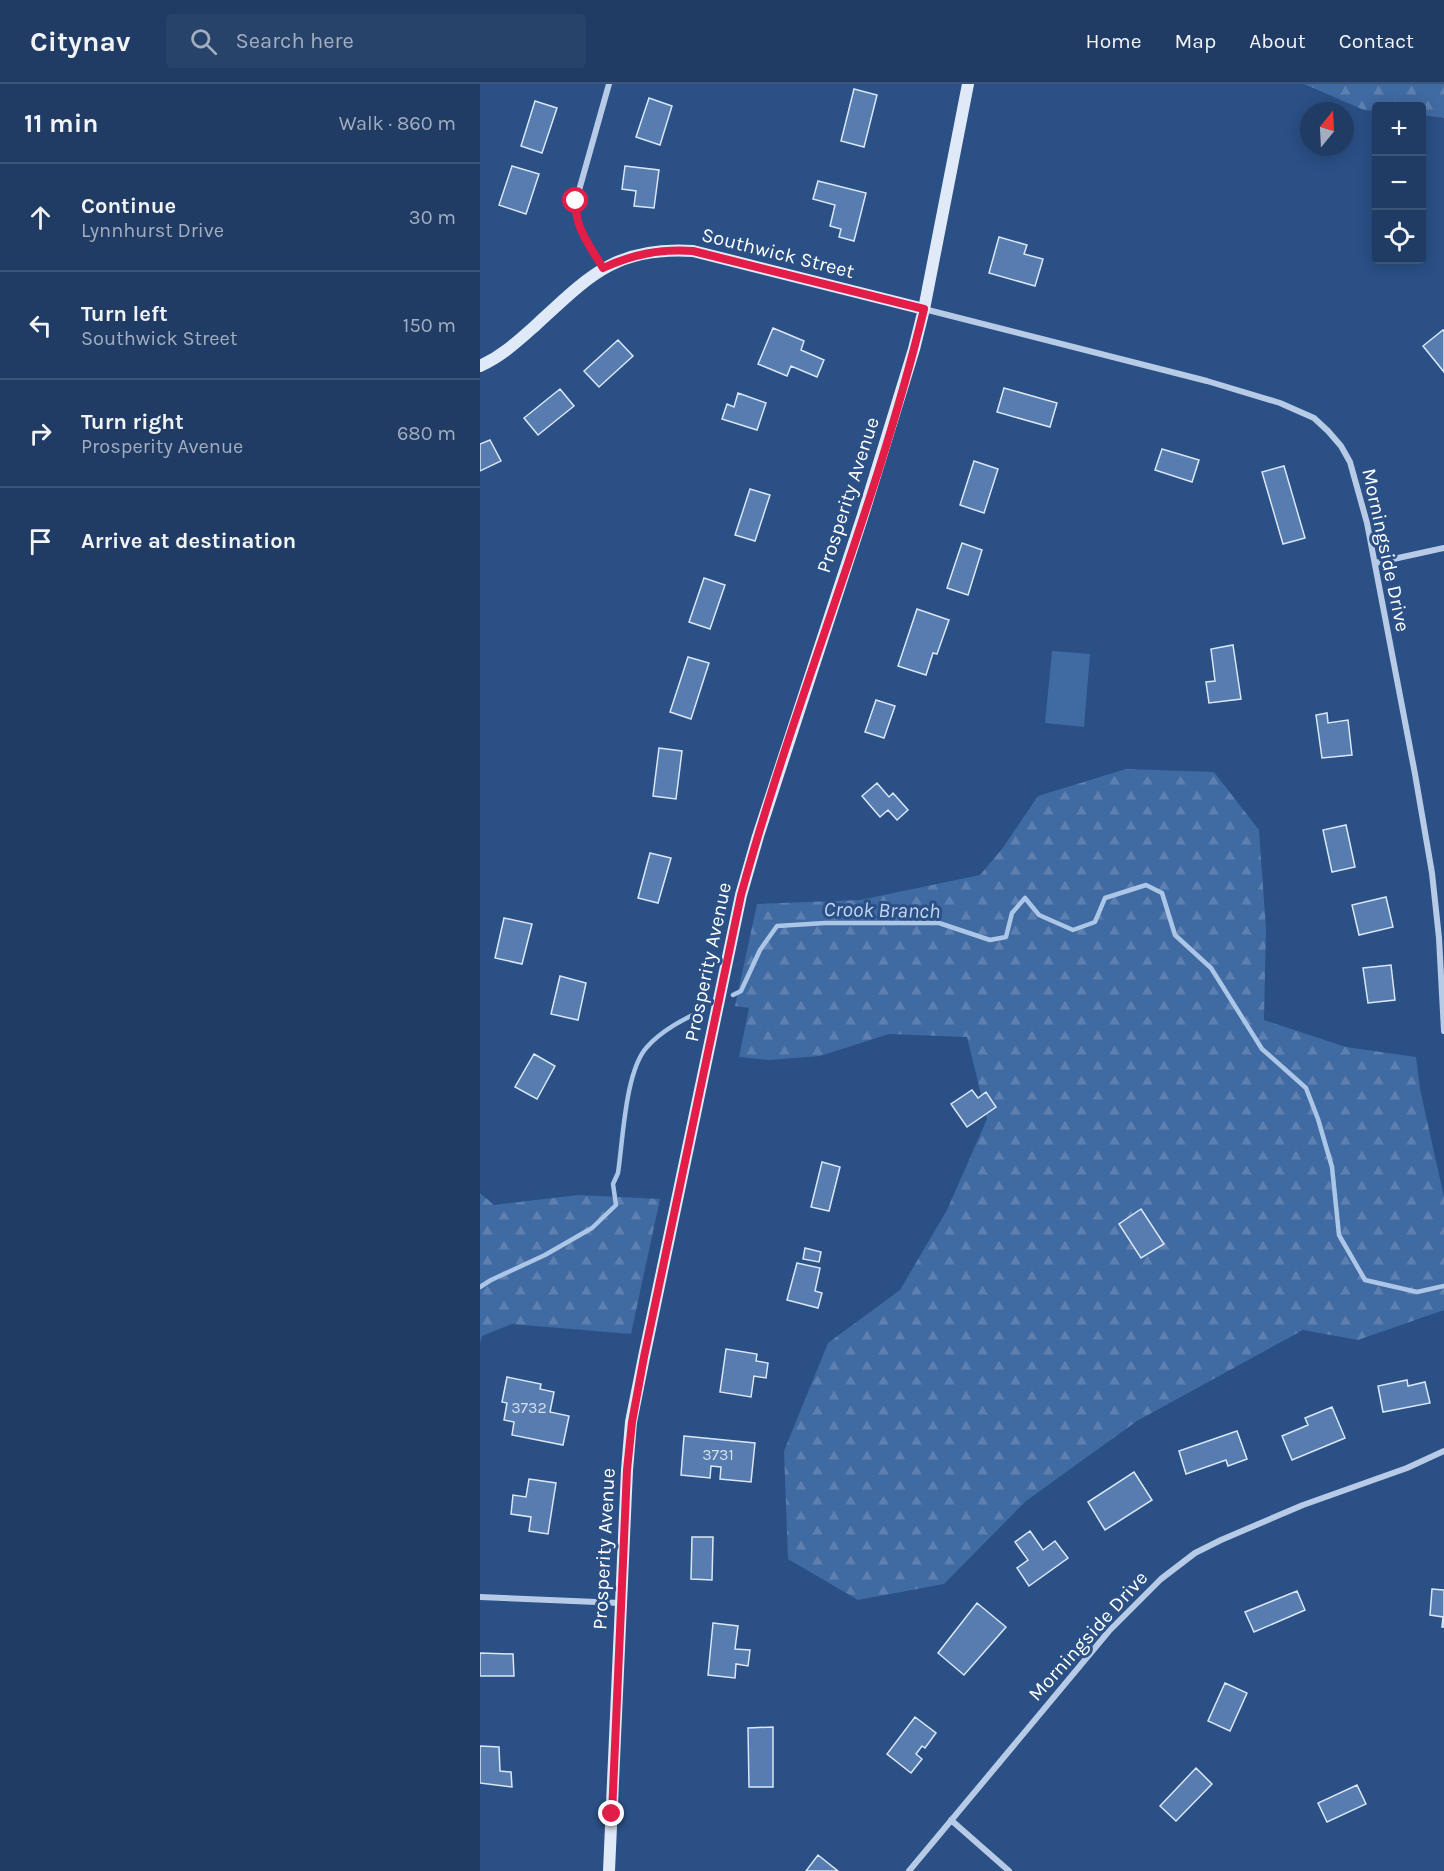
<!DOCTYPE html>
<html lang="en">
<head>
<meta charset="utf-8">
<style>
	:root { --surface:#203c64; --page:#28436a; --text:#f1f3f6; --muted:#a2adbf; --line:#3d5678 }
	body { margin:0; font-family:Karla,sans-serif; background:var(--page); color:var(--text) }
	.controls { position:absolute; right:18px; top:18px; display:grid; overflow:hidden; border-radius:6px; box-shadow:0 3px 15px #0003 }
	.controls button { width:54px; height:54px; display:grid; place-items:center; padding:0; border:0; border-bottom:2px solid var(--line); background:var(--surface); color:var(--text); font:30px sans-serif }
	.compass { position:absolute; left:820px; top:18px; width:54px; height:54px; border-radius:50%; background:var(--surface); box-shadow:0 3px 15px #0003; rotate:18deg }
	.stop { position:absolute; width:18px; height:18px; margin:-14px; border:4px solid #e11d48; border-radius:50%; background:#fff }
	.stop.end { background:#e11d48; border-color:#fff; box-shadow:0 2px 6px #0008 }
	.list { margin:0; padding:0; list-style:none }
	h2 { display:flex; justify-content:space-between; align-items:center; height:78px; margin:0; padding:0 24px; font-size:26px }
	h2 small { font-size:20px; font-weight:400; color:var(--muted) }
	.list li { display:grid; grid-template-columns:39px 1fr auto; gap:18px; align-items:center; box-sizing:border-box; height:108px; padding:0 24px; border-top:2px solid var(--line) }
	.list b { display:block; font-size:22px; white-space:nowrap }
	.list p { margin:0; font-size:20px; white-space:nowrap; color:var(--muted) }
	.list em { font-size:20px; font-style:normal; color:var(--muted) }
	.icon { flex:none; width:33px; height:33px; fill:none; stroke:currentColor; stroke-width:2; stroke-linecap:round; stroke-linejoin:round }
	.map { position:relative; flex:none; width:964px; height:1787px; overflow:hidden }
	header { display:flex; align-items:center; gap:36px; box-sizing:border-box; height:84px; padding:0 30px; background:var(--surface); border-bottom:2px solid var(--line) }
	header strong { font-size:28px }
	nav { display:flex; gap:33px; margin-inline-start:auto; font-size:21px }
	.search { width:420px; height:54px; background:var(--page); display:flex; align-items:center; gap:15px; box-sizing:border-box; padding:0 21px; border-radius:6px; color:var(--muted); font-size:22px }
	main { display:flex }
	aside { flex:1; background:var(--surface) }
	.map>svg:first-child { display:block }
	.green { fill:#406aa2 }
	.forest { fill:url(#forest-firs) }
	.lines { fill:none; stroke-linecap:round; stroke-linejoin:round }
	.stream { stroke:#acc6e7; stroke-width:4.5 }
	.building { fill:#577caf; stroke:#dae6f6; stroke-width:1.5 }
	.street { stroke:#b7cbe7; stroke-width:6 }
	.secondary { stroke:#e0e9f7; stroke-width:12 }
	.route { stroke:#e11d48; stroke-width:8 }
	.labels { text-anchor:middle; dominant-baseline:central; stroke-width:6; stroke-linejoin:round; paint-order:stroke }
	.number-label { font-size:16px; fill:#d5deeb }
	.street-label { font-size:20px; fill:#fff; stroke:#2b5086 }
	.water-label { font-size:21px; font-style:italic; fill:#c2d5ef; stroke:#2b5086 }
</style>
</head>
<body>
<header>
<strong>Citynav</strong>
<div class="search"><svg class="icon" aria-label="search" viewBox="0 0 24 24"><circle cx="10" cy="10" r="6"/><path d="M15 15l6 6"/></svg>Search here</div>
<nav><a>Home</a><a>Map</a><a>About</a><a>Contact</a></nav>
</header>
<main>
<aside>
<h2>11 min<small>Walk · 860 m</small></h2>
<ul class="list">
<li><svg class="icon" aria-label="ahead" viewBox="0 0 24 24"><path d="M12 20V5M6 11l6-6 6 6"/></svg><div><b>Continue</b><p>Lynnhurst Drive</p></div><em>30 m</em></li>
<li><svg class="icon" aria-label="left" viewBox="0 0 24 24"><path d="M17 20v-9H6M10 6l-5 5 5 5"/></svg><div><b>Turn left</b><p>Southwick Street</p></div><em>150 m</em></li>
<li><svg class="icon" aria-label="right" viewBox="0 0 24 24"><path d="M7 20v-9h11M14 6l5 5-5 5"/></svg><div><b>Turn right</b><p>Prosperity Avenue</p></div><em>680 m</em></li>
<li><svg class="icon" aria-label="arrive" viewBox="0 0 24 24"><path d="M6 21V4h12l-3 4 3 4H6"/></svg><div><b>Arrive at destination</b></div></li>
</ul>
</aside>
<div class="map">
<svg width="964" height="1787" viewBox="0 0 964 1787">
	<defs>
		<pattern id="forest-firs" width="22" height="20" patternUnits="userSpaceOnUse" patternTransform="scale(1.5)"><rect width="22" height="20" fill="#406aa2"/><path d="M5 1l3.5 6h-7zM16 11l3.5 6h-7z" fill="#5d80b0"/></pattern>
	</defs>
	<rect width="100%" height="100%" fill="#2b5086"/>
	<!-- green -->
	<path class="green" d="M572,567L610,570L604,643L565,639Z"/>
	<!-- forest -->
	<path class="forest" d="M824,0H964V34L942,31V22H896V27L884,26Z
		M646,685L734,688L779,746L786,845L784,936L866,963L936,973L940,1005L964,1113V1226L878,1256L823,1246L657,1337L546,1417L464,1500L378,1516L308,1475L304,1367L348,1259L420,1206L467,1126L507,1035L487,953L409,950L340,972L288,976L259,973L269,924L255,922L277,820L380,816L500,791L522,765L558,712Z
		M0,1109L14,1121L98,1111L180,1115L151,1250L32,1240L2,1252L0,1259Z"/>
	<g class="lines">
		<!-- stream -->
		<path class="stream" d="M253,911L261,907L280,866L297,842L345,839H459L510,856L526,853L532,829L545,814L559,831L593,846L615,838L625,814L666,801L682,809L695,851L731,884L782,965L826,1004L838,1035L852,1083L859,1151L885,1196L937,1208L964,1202
			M0,1203L11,1196L65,1171L112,1144L136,1121L133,1100L138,1089C143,1057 145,987 167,963C182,946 204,935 225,925"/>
	</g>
	<!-- building -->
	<path class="building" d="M374,5L397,11L384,63L361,57Z
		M169,14L192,22L180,61L156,53Z
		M55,17L77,24L62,69L41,62Z
		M32,82L59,90L46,130L19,121Z
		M145,82L179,86L174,124L154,122L156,107L142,105Z
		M338,97L386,109L374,157L359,153L361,145L350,142L355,121L333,115Z
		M519,153L547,161L544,170L563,175L555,202L509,189Z
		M293,244L324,257L321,266L344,276L337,293L311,282L307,292L278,280Z
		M963,246L964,248V288L943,262Z
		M138,256L153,272L119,303L104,287Z
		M524,304L577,319L570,343L517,328Z
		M80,305L94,322L58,351L44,334Z
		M258,309L286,319L277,346L242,335L247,320L254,323Z
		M10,356L21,377L0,387V360Z
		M682,365L719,376L712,398L675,386Z
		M494,377L518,385L504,429L480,421Z
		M804,382L825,454L803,460L782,388Z
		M270,405L290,411L275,457L255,451Z
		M482,459L502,466L488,511L467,504Z
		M224,494L245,501L230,545L209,538Z
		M437,525L469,536L457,570L453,569L446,591L418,582Z
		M753,561L761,615L729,619L726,598L735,597L731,565Z
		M208,573L229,579L211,635L190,628Z
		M396,616L415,622L404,654L385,648Z
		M847,629L848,639L868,636L872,671L842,674L836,631Z
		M179,664L202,667L196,715L173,712Z
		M397,699L409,713L413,709L428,726L417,736L408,726L400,733L382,712Z
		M866,741L875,783L852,788L843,746Z
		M170,769L191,774L178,819L158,814Z
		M906,813L913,843L879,851L872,821Z
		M24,834L52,840L42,880L15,874Z
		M911,881L915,916L888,919L883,884Z
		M80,892L106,899L98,936L71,930Z
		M54,970L75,982L57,1015L35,1003Z
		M492,1006L498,1014L506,1008L516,1023L487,1043L471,1020Z
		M342,1078L360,1083L349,1127L331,1123Z
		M661,1125L684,1160L661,1174L639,1140Z
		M325,1164L341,1168L339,1178L323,1175Z
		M317,1179L340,1184L335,1207L342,1209L338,1224L307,1216Z
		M246,1265L277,1270L276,1277L288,1279L286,1294L274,1292L271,1313L240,1308Z
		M27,1293L61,1300L60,1305L74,1308L70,1328L89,1332L83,1361L32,1351L34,1338L24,1336L27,1319L22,1318Z
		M927,1296L928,1302L945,1298L950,1319L903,1328L898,1302Z
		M852,1323L865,1354L812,1376L802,1352L828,1341L825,1334Z
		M757,1347L767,1375L748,1382L746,1376L706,1390L699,1367Z
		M204,1352L275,1359L271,1398L240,1395L241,1383L231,1382L230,1394L201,1391Z
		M654,1388L672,1416L625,1446L608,1418Z
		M49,1395L76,1399L68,1450L49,1447L51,1433L31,1430L33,1411L46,1413Z
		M550,1447L563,1466L575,1457L588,1474L549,1502L537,1484L548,1476L535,1458Z
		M212,1453H233L232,1496L211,1495Z
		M952,1505L964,1506V1543H962L963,1533L950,1531Z
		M817,1507L825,1526L774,1548L765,1528Z
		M497,1519L526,1543L484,1591L458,1569Z
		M233,1539L258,1542L255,1565L270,1566L268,1582L256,1580L255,1594L228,1591Z
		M0,1569L33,1570L34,1592H0Z
		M745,1599L767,1609L750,1647L728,1637Z
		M435,1633L456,1649L445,1664L442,1662L436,1670L442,1675L431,1689L407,1670Z
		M293,1643V1703H269L268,1644Z
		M0,1662L19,1663L20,1687L31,1688L32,1703L0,1699Z
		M716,1684L732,1700L696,1737L680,1722Z
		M877,1701L886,1720L847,1738L838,1719Z
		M338,1771L358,1787H326Z"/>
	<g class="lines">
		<!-- street -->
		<path class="street" d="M123,184C110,162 94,143 96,117L129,0
			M444,225L727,297L800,319L834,334L848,347L861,362L870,378L887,439L935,690L952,789L959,854L964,947
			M895,479L964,464
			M0,1513L140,1519
			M471,1736L529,1787
			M429,1787L629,1547L681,1495L715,1469L741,1456L823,1421L927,1384L964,1367"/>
		<!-- secondary -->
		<path class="secondary" d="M0,282C22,272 38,257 56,241C109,192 136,162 213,167L444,225
			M129,1787L147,1386L151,1338L164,1273L261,811L278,752L383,431L434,265L444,225L488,0"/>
	</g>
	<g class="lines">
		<!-- route -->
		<path class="route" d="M96,117C94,143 110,162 123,184C153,170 180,165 213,167L444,225C396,424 315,614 261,811L164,1273L152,1338L147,1386L132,1730"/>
	</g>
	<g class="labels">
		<!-- number labels -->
		<g class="number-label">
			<text x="49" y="1323">3732</text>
			<text x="238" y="1370">3731</text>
		</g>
		<!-- street labels -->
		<g class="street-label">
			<text transform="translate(298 169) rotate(14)">Southwick Street</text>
			<text transform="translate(368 411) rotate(-72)">Prosperity Avenue</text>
			<text transform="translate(906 466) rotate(78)">Morningside Drive</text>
			<text transform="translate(228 878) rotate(-78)">Prosperity Avenue</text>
			<text transform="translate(124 1465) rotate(-87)">Prosperity Avenue</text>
			<text transform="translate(608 1552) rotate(-48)">Morningside Drive</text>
		</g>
		<!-- water labels -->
		<g class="water-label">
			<text transform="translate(402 826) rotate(1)">Crook Branch</text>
		</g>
	</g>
</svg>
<div class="controls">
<button>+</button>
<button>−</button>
<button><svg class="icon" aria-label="locate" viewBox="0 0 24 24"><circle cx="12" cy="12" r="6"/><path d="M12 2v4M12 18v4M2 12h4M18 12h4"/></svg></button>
</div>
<svg class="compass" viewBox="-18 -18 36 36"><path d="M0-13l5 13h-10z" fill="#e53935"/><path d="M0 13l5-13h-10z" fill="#a2adbf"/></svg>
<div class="stop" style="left:96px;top:117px"></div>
<div class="stop end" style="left:132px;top:1730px"></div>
</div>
</main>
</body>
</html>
